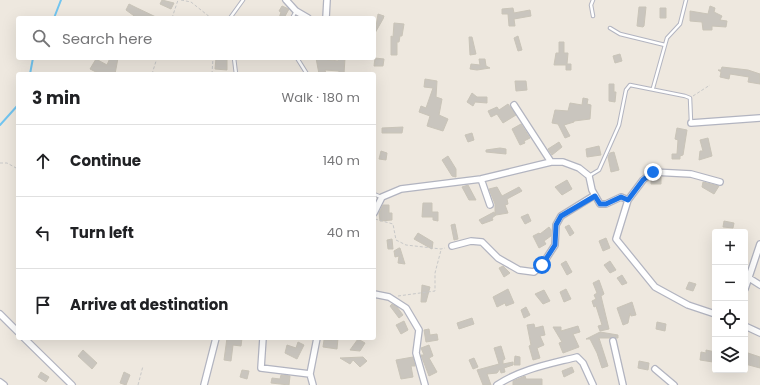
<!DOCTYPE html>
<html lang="en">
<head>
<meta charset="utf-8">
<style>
	:root { --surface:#fff; --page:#f2f2f2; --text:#202124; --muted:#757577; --line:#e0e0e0 }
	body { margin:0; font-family:Poppins,sans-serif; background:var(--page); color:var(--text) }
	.controls { position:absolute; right:12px; bottom:12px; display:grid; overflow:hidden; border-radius:4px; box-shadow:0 4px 16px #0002 }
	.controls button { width:36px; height:36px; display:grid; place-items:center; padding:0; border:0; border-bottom:1px solid var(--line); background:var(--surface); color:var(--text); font:20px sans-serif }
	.stop { position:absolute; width:12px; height:12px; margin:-9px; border:3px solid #1a73e8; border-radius:50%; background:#fff }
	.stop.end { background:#1a73e8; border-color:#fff; box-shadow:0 1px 4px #0008 }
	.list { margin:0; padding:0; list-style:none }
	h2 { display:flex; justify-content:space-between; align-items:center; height:52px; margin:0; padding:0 16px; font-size:17px }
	h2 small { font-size:13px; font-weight:400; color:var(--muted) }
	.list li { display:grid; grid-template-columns:26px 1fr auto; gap:12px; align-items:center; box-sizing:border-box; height:72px; padding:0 16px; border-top:1px solid var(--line) }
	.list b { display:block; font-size:15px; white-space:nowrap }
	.list em { font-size:13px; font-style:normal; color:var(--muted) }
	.icon { flex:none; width:22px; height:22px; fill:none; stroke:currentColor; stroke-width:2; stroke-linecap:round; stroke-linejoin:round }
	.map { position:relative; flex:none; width:760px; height:385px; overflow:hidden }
	.search { position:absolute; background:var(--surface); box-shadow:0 4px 16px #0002; left:16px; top:16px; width:360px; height:44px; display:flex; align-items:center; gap:10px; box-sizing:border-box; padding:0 14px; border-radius:4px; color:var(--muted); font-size:15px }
	.panel { position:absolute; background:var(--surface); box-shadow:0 4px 16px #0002; left:16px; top:72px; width:360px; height:268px; border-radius:4px }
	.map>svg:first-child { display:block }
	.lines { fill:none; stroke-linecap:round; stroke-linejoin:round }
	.stream { stroke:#72c5f0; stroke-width:2 }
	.building { fill:#c9c5be; stroke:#c9c4b8 }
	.service-casing { stroke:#b2b4c0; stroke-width:4.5 }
	.minor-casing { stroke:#b2b4c0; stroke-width:8 }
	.path { stroke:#c8c8c8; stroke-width:1; stroke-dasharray:3 2; stroke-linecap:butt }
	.service { stroke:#fff; stroke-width:2.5 }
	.minor { stroke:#fff; stroke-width:5.5 }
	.route { stroke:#1a73e8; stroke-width:5 }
</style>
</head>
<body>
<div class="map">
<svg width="760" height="385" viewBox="0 0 760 385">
	<rect width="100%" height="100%" fill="#eee8df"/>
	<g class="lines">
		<!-- stream -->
		<path class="stream" d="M54,18L61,0
			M30,74L33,58
			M0,125L18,105"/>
	</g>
	<!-- building -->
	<path class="building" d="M162,0L174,3L171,9L160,4Z
		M129,4L137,8L158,18H137L126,10Z
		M282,6L289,9L284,18H279L281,12L279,11Z
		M710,6L715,8L714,12L722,16L720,20L727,21L726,27L712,26V30H703L702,22L690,21V11L708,14Z
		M639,7H646L644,26L643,27L637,26Z
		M513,8L514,13L530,10L531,16L514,19L515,26H509L508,14H502V9Z
		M660,8H666V18H660Z
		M378,14L384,16L383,19L375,33Z
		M394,23L404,24L402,36H400L399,42H397V55H391V36L393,37Z
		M518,36L522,50L518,51L514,38Z
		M469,37H472L476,54L470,55Z
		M559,42H564V53H568L567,64H571V70H566V65H554L556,53H559Z
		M620,54L622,61L615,63L613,56Z
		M110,58H118L115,74H100L90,69L96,59L107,65Z
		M216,58H227V70L215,69Z
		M316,58L338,61L339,58H345L344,74H339V71L325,70L326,74H319Z
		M375,58L384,59L383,66H374Z
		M479,59H485L486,66L490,68L477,70L470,69L471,64L480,65Z
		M722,67L748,70L760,74V84L748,82L749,77L730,74L729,79L720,77L721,72L718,70H721Z
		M425,79L437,81L436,97L442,99L439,115L448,119L443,131L427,126L430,116L419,112L421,106L426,108L433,88L424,87Z
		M515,81H526L527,90L516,91Z
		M609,84H614V92H616L615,102L609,101Z
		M472,93L477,97H487V103L475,102L473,106L467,102Z
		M583,98L588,99L587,104L591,105L590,119L574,121V122L564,125L570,136L565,138L558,124L552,123L555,110L568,111L570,103L582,105Z
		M508,104L516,115L503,123L497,114L491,117L488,111L497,107L499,110Z
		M521,124L530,138L524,141L525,143L520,145L512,129Z
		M403,127L402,133H382V128Z
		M677,128L687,130L683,155L680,156V159H672V154H677L678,140L675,139Z
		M472,133L474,140L468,142L465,135Z
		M708,138L712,156L699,160L700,151H703L700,140Z
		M559,142L562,147L552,155L548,149Z
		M599,146L601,155L587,157L586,149Z
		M500,148L506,149V154L486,152V150Z
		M381,151L387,153L386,160L379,159Z
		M614,152L619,170L611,172L608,157L610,153Z
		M448,156L456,169V177L452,176L442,160Z
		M654,176L661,177V184H651V179Z
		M567,180L572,189L562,195L555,187Z
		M703,182L719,186L714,194L702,187Z
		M468,185L476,200H469L462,187Z
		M497,187L502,196L519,187L522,191L507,199L508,204L505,205L508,213L496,215L492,218L493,220L482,224L479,220L494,212L495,215V204L489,189Z
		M423,203H432V212H438V221L433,220V217H422Z
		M383,205H389V213H392V220L380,221L379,213Z
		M528,214L531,221L525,224L521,217Z
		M724,221L734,223L733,228L723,227Z
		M455,224L458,239L454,240L451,225Z
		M569,225L574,233L570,236L565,227Z
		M549,227L551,230V236L544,241L546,244L539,248L533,236L539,233L540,234Z
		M418,233L433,242L432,249L414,239Z
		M606,238L610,248L603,251L599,241Z
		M392,239L393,249H388L387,240Z
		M399,248H400L405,264L398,263L399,256L395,257L394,251Z
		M566,261L572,272L567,275L561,264Z
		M610,261L616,270L610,273L604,265Z
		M503,266L510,273L504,277L499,268Z
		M622,275L627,283L622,285L617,278Z
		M599,280L604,294L601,296L609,329L600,331L598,326L602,325L596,306L594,307L592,301L596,299L594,295L597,293L593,283Z
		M689,282L696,284L693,291L686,289Z
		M422,285L430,287L426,302H421Z
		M508,289L514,303L506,306L505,303L497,307L493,297Z
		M566,289L571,299L564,302L560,292Z
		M544,290L550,301L543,304L535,294Z
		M632,302L636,315L631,316L630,313L628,323L623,325L617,308Z
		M392,304L397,307L403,315L399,318L390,306Z
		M526,307L530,315L524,318L521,310Z
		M472,318L474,324L459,329L457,323Z
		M404,321L408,330L401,334L396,325Z
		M657,322L666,324L665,331L656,329Z
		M534,324L535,328L543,326L545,335L540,336L544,345L537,348L540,358L533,360L529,346L531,345L527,325Z
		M578,326L580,332L573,334L579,347L563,353L559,343L562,342L553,327H561V331Z
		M429,329L430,335L437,334L438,340L426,342L424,330Z
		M600,332L618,335V338H599L608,366L602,368L597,353L590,339H586Z
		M227,338H242L241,346L233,345L231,361L224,360Z
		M333,338H338L337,349L323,347L324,340H332Z
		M358,339L365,343L360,351L350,350Z
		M298,342L304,345L297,359L285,353L287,345L296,348Z
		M429,345L433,356L429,358L437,372L429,376L421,355H424L421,348Z
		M501,346L505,359L503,360V364L513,362V365L504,368L505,372L501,373L500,369L497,373L487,374L491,385H483L477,370L499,364L494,348Z
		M83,350L97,363L92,369L78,356Z
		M706,350L715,352L713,362L700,360L701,352L706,353Z
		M745,352L760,357V368L745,364Z
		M515,356L520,357V365H514Z
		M363,357L367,361L360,367L353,360L350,364L340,358Z
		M413,357L415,366H411L413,377L401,379L396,360Z
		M474,358L478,367L473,369L469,360Z
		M639,361L649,363L648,370L638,368Z
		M572,367L574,372L564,377L562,371Z
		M242,370L249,371L247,379L240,377Z
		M41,372L49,377L46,382L38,377Z
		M124,372L130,375L126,385L120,383Z
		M281,375L290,376L289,385L271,383L272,378L280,379Z
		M525,376L526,379H542V385H513V381Z"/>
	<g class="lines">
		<defs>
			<path id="service" d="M593,0L591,5L593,16
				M230,18L243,0
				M292,18L296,11
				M610,28L620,34L665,45
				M234,58L236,74
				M297,58L307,74
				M653,88L667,38L680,24L686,0
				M589,176L599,170L619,125L626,90L630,85L685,96L690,98L691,122
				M374,194L381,197"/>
			<path id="minor" d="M286,0L296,11L308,18
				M326,18L327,0
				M514,105L551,162
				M691,123L760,118
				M481,179L490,205
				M374,213L382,197L401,189L481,179L551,162H563L579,168L589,176L592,190L600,204H606L621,197L628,200
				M452,246L471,241L482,242L498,258L519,270L534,272L542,265L555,245L556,225L561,216L595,195
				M749,278L760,285
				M745,289L760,244
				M374,294L389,297L406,308L419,330L416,353L425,385
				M0,314L18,332
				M715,314L688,305L655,287L616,239L628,200L643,180L653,172L691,174L720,182
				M745,326L760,333
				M24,338L72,385
				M263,338L261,368L310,374
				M613,341L623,385
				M655,369L674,385
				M0,382L4,385
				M204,385L216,338
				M313,385L310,374L317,338
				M497,385C521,369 550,364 577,357L583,363L593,385"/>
		</defs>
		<!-- service casing -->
		<use href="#service" class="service-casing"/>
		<!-- minor casing -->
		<use href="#minor" class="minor-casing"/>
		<!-- path -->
		<path class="path" d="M181,0L191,2L211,18
			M172,18L178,0
			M152,74L157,58
			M212,74L213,58
			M693,96L710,85
			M0,163H7L18,169
			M375,219L393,224L396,240L406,245L441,249L445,248
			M398,296L435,291V273L441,250
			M138,385L143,366"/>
		<!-- service -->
		<use href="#service" class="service"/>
		<!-- minor -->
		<use href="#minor" class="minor"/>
	</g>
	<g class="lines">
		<!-- route -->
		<path class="route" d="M542,265L555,245L556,225L561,216L595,196L600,204H606L621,197L628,200L643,180L653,172"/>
	</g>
</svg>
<div class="controls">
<button>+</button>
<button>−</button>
<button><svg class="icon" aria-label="locate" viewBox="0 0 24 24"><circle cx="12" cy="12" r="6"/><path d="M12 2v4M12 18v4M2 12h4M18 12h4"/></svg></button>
<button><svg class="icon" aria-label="layers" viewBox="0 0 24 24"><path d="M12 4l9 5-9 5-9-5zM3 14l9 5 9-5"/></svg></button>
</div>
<div class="stop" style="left:542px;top:265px"></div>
<div class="stop end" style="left:653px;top:172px"></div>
<div class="search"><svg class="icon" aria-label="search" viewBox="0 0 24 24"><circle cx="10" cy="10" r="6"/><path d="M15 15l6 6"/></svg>Search here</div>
<section class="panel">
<h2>3 min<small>Walk · 180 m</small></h2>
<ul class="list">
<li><svg class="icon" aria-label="ahead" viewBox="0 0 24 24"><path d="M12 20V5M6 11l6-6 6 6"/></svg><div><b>Continue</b></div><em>140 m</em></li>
<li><svg class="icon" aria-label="left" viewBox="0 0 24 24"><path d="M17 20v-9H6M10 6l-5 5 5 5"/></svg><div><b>Turn left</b></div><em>40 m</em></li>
<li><svg class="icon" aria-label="arrive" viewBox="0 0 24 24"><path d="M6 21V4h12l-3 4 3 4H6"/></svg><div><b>Arrive at destination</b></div></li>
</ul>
</section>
</div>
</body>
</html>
